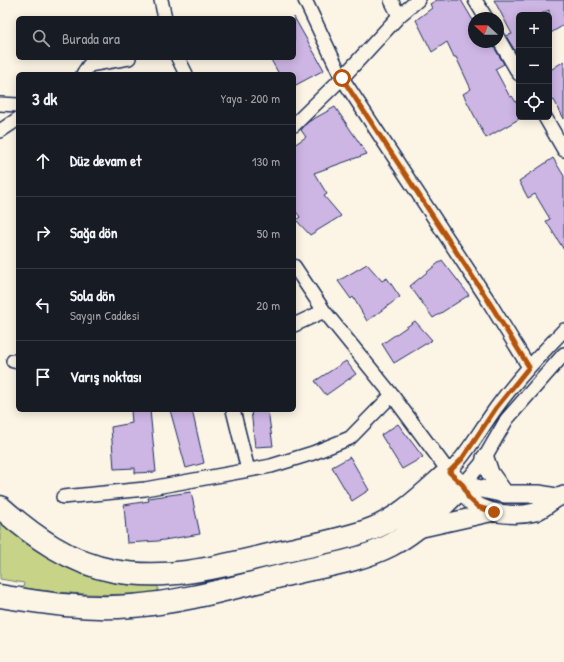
<!DOCTYPE html>
<html lang="tr">
<head>
<meta charset="utf-8">
<style>
	:root { --surface:#171b24; --page:#242831; --text:#f1f3f6; --muted:#9ea1a6; --line:#363941 }
	body { margin:0; font-family:"Patrick Hand",sans-serif; background:var(--page); color:var(--text) }
	.controls { position:absolute; right:12px; top:12px; display:grid; overflow:hidden; border-radius:6px; box-shadow:0 2px 10px #0003 }
	.controls button { width:36px; height:36px; display:grid; place-items:center; padding:0; border:0; border-bottom:1px solid var(--line); background:var(--surface); color:var(--text); font:20px sans-serif }
	.compass { position:absolute; left:468px; top:12px; width:36px; height:36px; border-radius:50%; background:var(--surface); box-shadow:0 2px 10px #0003; rotate:291deg }
	.stop { position:absolute; width:12px; height:12px; margin:-9px; border:3px solid #b45309; border-radius:50%; background:#fff }
	.stop.end { background:#b45309; border-color:#fff; box-shadow:0 1px 4px #0008 }
	.list { margin:0; padding:0; list-style:none }
	h2 { display:flex; justify-content:space-between; align-items:center; height:52px; margin:0; padding:0 16px; font-size:17px }
	h2 small { font-size:13px; font-weight:400; color:var(--muted) }
	.list li { display:grid; grid-template-columns:26px 1fr auto; gap:12px; align-items:center; box-sizing:border-box; height:72px; padding:0 16px; border-top:1px solid var(--line) }
	.list b { display:block; font-size:15px; white-space:nowrap }
	.list p { margin:0; font-size:13px; white-space:nowrap; color:var(--muted) }
	.list em { font-size:13px; font-style:normal; color:var(--muted) }
	.icon { flex:none; width:22px; height:22px; fill:none; stroke:currentColor; stroke-width:2; stroke-linecap:round; stroke-linejoin:round }
	.map { position:relative; flex:none; width:564px; height:662px; overflow:hidden }
	.search { position:absolute; background:var(--surface); box-shadow:0 2px 10px #0003; left:16px; top:16px; width:280px; height:44px; display:flex; align-items:center; gap:10px; box-sizing:border-box; padding:0 14px; border-radius:6px; color:var(--muted); font-size:15px }
	.panel { position:absolute; background:var(--surface); box-shadow:0 2px 10px #0003; left:16px; top:72px; width:280px; height:340px; border-radius:6px }
	.map>svg:first-child { display:block }
	.green { fill:#c7d488; stroke:#718273 }
	.building { fill:#cdb5e4; stroke:#1b2f5e }
	.lines { fill:none; stroke-linecap:round; stroke-linejoin:round }
	.minor-casing { stroke:#1b2f5e; stroke-width:16 }
	.tertiary-casing { stroke:#1b2f5e; stroke-width:20 }
	.motorway-casing { stroke:#1b2f5e; stroke-width:25 }
	.minor { stroke:#fcf5e5; stroke-width:13 }
	.tertiary { stroke:#fcf5e5; stroke-width:17 }
	.motorway { stroke:#fcf5e5; stroke-width:22 }
	.route { stroke:#b45309; stroke-width:5 }
</style>
</head>
<body>
<div class="map">
<svg width="564" height="662" viewBox="0 0 564 662">
	<rect width="100%" height="100%" fill="#fcf5e5"/>
	<filter id="ink" filterUnits="userSpaceOnUse"><feTurbulence type="fractalNoise" baseFrequency=".025" numOctaves="2"/><feDisplacementMap in="SourceGraphic" scale="8" xChannelSelector="R" yChannelSelector="G"/><feConvolveMatrix kernelMatrix="1 2 1 2 8 2 1 2 1" color-interpolation-filters="sRGB"/></filter>
	<g filter="url(#ink)">
		<!-- green -->
		<path class="green" d="M0,520L77,570L109,582L129,585L158,586V592C113,597 68,594 23,588L24,583L0,579Z"/>
		<!-- building -->
		<path class="building" d="M437,0H461L474,22V42H491L504,64L495,69L510,97L512,96L519,107V119L486,138L463,94L471,89L456,57H454L447,42L432,52L416,20L432,8L430,4Z
			M494,0H564V25L549,34V10L539,15H519L518,56L506,36L512,34Z
			M294,17L324,70L294,86V74H279L270,58H294Z
			M564,61V119L554,100L549,102V71Z
			M335,107L367,154L314,173L327,194L324,196L341,216L310,235L296,220L300,217L294,209V145L306,137L301,130L308,122Z
			M553,158L564,176V250L546,221L550,219L535,194L528,198L519,181Z
			M442,260L469,295L433,318L410,286Z
			M367,264L382,281L387,278L400,297L367,321L353,297L351,299L338,281Z
			M415,321L432,340L394,363L382,344Z
			M346,361L356,374L326,395L315,381Z
			M131,410H150L156,472L135,473V468L114,469L111,427L132,423Z
			M170,410H192L204,463L186,468Z
			M251,410H268L273,446L255,447Z
			M398,424L423,457L402,469L381,435Z
			M350,457L369,490L352,501L332,467Z
			M191,492L200,534L158,541L127,543L124,505L149,501L148,498Z"/>
		<g class="lines">
			<defs>
				<path id="minor" d="M161,0L165,18
					M305,0L342,78L486,297L529,367
					M391,0L399,16
					M475,0L486,18
					M498,38L519,74
					M178,58L186,74
					M83,74L89,65L129,58
					M0,104L18,105
					M545,117L564,150
					M294,125L342,78L399,16L418,0
					M0,131L18,119
					M294,266L324,311L392,395L449,472C468,453 480,430 496,408C516,380 540,355 564,330
					M294,325L324,311
					M13,361L18,362
					M233,410L248,470
					M463,485L481,464L507,419L564,354
					M63,497L145,489L271,466L313,453L350,438L392,395"/>
				<path id="tertiary" d="M485,458L490,473L505,494
					M455,478C462,484 463,491 468,498C482,515 515,517 535,512C546,508 553,498 564,495
					M463,485L505,494H540L557,497
					M418,529L494,512"/>
				<path id="motorway" d="M0,507C33,536 70,563 114,571C173,582 233,563 290,550C317,544 346,539 372,529C401,518 425,493 449,472
					M0,596C43,603 88,610 132,606C185,602 238,586 289,574C323,566 360,561 391,545C419,530 440,508 463,485"/>
			</defs>
			<!-- minor casing -->
			<use href="#minor" class="minor-casing"/>
			<!-- tertiary casing -->
			<use href="#tertiary" class="tertiary-casing"/>
			<!-- motorway casing -->
			<use href="#motorway" class="motorway-casing"/>
			<!-- minor -->
			<use href="#minor" class="minor"/>
			<!-- tertiary -->
			<use href="#tertiary" class="tertiary"/>
			<!-- motorway -->
			<use href="#motorway" class="motorway"/>
		</g>
	</g>
	<g class="lines" filter="url(#ink)">
		<!-- route -->
		<path class="route" d="M342,78L486,297L529,367L496,408L462,459L449,472L463,485L468,497L478,507L494,512"/>
	</g>
</svg>
<div class="controls">
<button>+</button>
<button>−</button>
<button><svg class="icon" aria-label="locate" viewBox="0 0 24 24"><circle cx="12" cy="12" r="6"/><path d="M12 2v4M12 18v4M2 12h4M18 12h4"/></svg></button>
</div>
<svg class="compass" viewBox="-18 -18 36 36"><path d="M0-13l5 13h-10z" fill="#e53935"/><path d="M0 13l5-13h-10z" fill="#9ea1a6"/></svg>
<div class="stop" style="left:342px;top:78px"></div>
<div class="stop end" style="left:494px;top:512px"></div>
<div class="search"><svg class="icon" aria-label="search" viewBox="0 0 24 24"><circle cx="10" cy="10" r="6"/><path d="M15 15l6 6"/></svg>Burada ara</div>
<section class="panel">
<h2>3 dk<small>Yaya · 200 m</small></h2>
<ul class="list">
<li><svg class="icon" aria-label="ahead" viewBox="0 0 24 24"><path d="M12 20V5M6 11l6-6 6 6"/></svg><div><b>Düz devam et</b></div><em>130 m</em></li>
<li><svg class="icon" aria-label="right" viewBox="0 0 24 24"><path d="M7 20v-9h11M14 6l5 5-5 5"/></svg><div><b>Sağa dön</b></div><em>50 m</em></li>
<li><svg class="icon" aria-label="left" viewBox="0 0 24 24"><path d="M17 20v-9H6M10 6l-5 5 5 5"/></svg><div><b>Sola dön</b><p>Saygın Caddesi</p></div><em>20 m</em></li>
<li><svg class="icon" aria-label="arrive" viewBox="0 0 24 24"><path d="M6 21V4h12l-3 4 3 4H6"/></svg><div><b>Varış noktası</b></div></li>
</ul>
</section>
</div>
</body>
</html>
